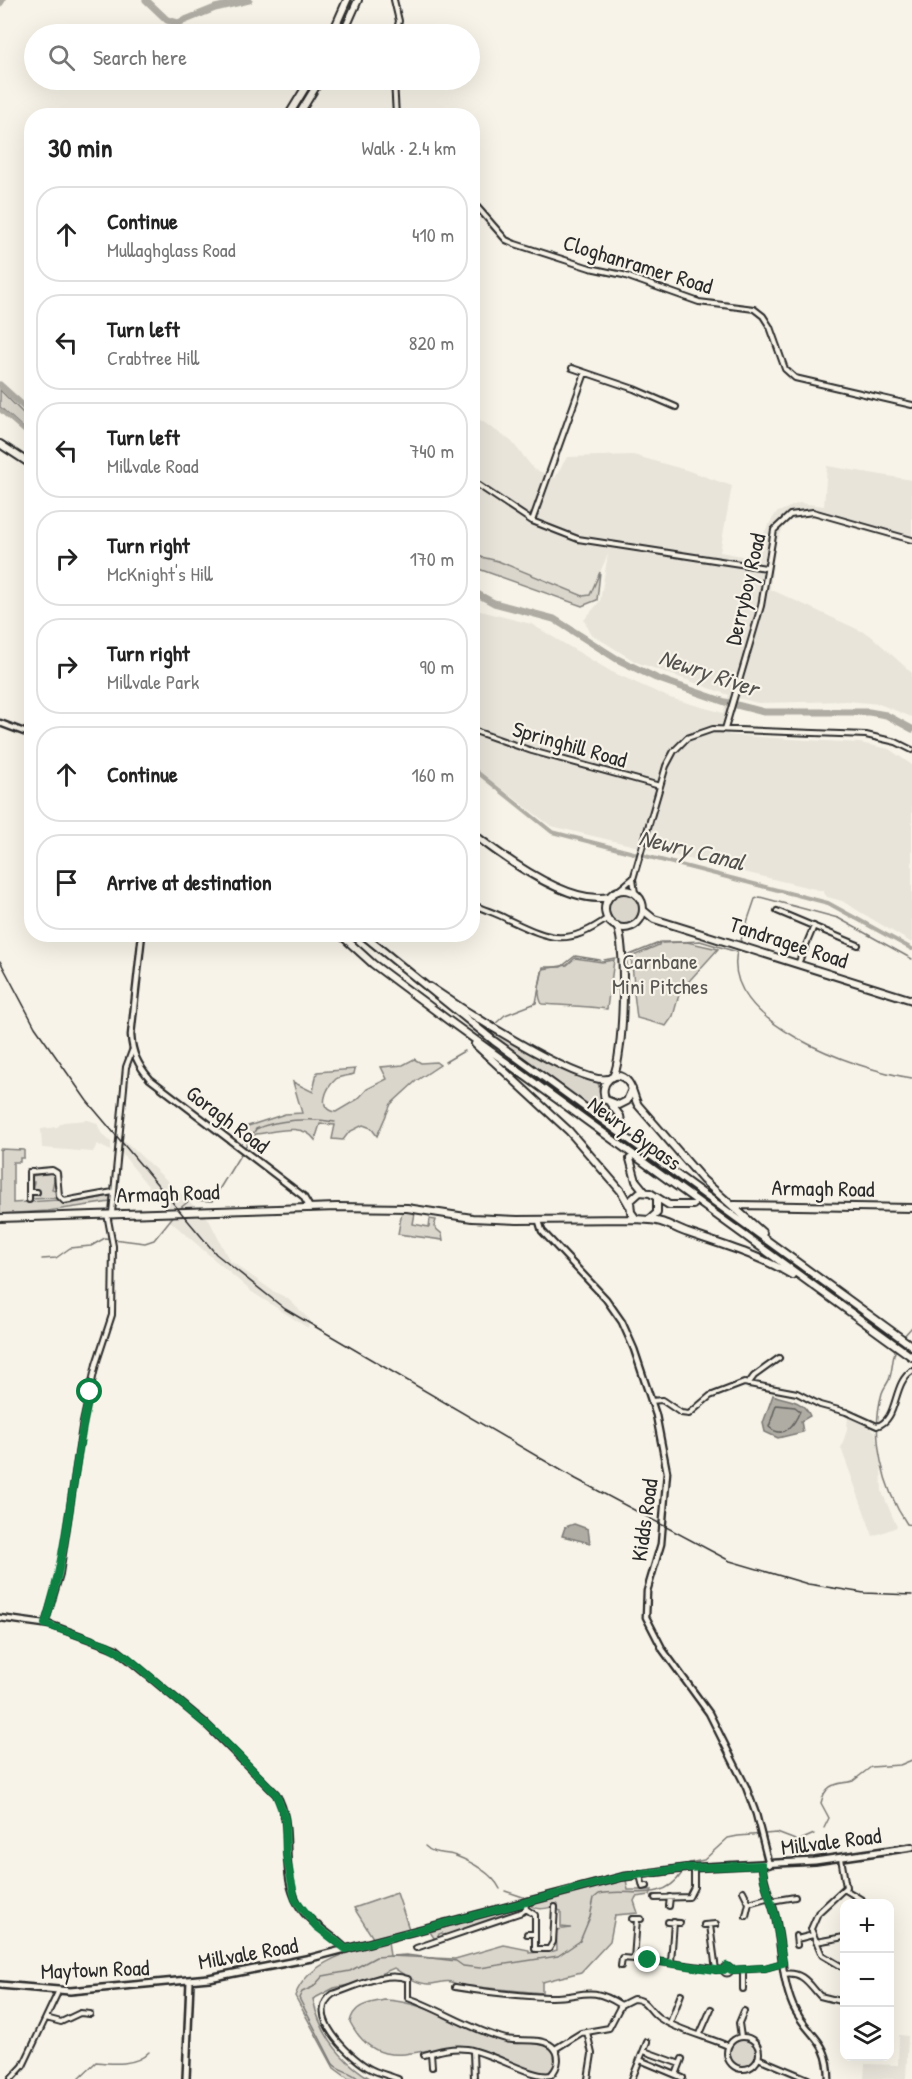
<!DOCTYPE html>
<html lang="en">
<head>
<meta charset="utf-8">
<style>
	:root { --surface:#fff; --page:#f6f6f6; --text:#222; --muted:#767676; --line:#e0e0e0 }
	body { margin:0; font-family:"Patrick Hand",sans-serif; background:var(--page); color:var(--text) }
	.controls { position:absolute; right:18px; bottom:18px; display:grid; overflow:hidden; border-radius:12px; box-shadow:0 6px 24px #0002 }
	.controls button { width:54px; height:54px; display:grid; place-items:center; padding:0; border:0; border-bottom:2px solid var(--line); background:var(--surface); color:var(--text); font:30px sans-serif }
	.stop { position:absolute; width:18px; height:18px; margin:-14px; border:4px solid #0b8043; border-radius:50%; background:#fff }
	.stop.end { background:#0b8043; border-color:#fff; box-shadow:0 2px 6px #0008 }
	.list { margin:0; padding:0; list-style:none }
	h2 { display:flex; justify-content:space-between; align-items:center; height:78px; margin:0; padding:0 24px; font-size:26px }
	h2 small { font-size:20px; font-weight:400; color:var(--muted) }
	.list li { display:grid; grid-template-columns:39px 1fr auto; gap:18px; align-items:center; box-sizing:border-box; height:96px; margin:0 12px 12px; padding:0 12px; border:2px solid var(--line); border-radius:24px }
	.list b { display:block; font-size:22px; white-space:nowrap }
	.list p { margin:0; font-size:20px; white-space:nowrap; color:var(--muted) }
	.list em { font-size:20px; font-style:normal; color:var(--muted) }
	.icon { flex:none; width:33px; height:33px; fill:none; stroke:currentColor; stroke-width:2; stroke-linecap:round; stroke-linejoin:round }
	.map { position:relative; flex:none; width:912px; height:2079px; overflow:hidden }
	.search { position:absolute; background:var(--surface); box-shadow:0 6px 24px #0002; left:24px; top:24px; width:456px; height:66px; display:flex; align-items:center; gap:15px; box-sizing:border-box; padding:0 21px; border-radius:33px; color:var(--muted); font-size:22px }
	.panel { position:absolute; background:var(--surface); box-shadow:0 6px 24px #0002; left:24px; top:108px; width:456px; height:834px; border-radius:24px }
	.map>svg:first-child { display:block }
	.built { fill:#e8e4da }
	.green { fill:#dad6cc; stroke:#82807c; stroke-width:1.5 }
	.water { fill:#afaca4; stroke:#7a7874; stroke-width:1.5 }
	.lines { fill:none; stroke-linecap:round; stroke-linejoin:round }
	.shore { stroke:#605f5b; stroke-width:1.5 }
	.stream { stroke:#7a7874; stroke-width:1.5 }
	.canal { stroke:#afaca4; stroke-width:4 }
	.river { stroke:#afaca4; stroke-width:7 }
	.trunk-tunnel { stroke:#cecbc2; stroke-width:6; stroke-dasharray:6 3; stroke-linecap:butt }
	.minor-casing { stroke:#2b2b2b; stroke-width:8 }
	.tertiary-casing { stroke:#2b2b2b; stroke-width:9 }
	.secondary-casing { stroke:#2b2b2b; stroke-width:10 }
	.trunk-casing { stroke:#2b2b2b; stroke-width:10 }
	.minor { stroke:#f7f3e8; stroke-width:4 }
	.tertiary { stroke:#f7f3e8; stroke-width:4.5 }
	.secondary { stroke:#f7f3e8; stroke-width:5 }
	.trunk { stroke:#f7f3e8; stroke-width:6 }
	.rail { stroke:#2b2b2b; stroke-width:1.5 }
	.route { stroke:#0b8043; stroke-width:8 }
	.labels { text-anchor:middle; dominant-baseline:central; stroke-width:4.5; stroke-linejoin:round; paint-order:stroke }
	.street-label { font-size:22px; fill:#2b2b2b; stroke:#f7f3e8 }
	.park-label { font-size:22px; fill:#575653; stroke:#f7f3e8 }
	.water-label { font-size:24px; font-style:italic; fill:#53524f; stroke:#f7f3e8 }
</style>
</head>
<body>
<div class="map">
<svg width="912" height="2079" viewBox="0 0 912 2079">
	<rect width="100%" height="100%" fill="#f7f3e8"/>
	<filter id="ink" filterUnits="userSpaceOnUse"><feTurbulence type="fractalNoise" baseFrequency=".0167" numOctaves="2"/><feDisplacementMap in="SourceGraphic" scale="12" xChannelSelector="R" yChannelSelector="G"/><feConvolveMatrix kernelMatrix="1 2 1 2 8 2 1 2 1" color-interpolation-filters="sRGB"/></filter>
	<g filter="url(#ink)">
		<!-- built -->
		<path class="built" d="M473,415L511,441L534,469L555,478L567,457L633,455L686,470L732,486L720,552L758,559L765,531L776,513L799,503L824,506L827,466L912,480V545L815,517L803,516L794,518L785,524L775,545L770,589L870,635L912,673V717L879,704L848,701L758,703L738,698L728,735L860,743L889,749L912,765V943L842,901L827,897L823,891L551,826L473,767V609L531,624L612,672L670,698L723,713L729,695L636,662L591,634L584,620L600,601L608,554L590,595L583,597L498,561L473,555Z
			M88,1120L97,1123L101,1133L111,1142V1151L97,1144L93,1152L42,1148L41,1129L57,1127L63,1122Z
			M124,1140L209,1220L229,1260L273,1291L287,1298L310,1320L308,1328L252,1292L170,1221L152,1191L120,1151Z
			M848,1416L875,1431L881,1461L882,1492L897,1527L873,1536L841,1448L847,1430Z
			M899,2035L908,2036L906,2079H864L865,2064L898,2065Z"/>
		<!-- green -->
		<path class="green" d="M0,390L31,421V435L0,407Z
			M473,555L498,561L583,596L590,595L600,572L597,600L582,606L473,567Z
			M609 909a15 15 0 1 1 30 0a15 15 0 1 1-30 0Z
			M660,942H687L718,949L680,991L673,1016L666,1026L637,1018L634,993L626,990V986L634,983L631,957L659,945Z
			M575,958L602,962L614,960L611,983L616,989L609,993L607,1009C584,1005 564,1006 542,1004C536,993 540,981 543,969L567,965Z
			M459,1010L535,1053L598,1082L602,1101L611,1110L618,1127Z
			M414,1059L421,1063L436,1062L440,1065L416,1081L391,1104L377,1136L371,1128L363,1125L349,1132L343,1140L332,1139L335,1125L320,1124L315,1140C303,1122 274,1132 256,1134L249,1141L245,1127L285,1114L302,1113L293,1082L313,1092L317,1072L355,1069L354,1074C349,1076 340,1076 336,1079C326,1088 316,1110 336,1112L358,1099L367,1089L387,1079L381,1067L403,1065Z
			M0,1149L24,1150V1158H20V1162H13V1203L57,1200L69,1204L110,1196V1202L48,1211L0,1214Z
			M51,1173L55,1175L52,1190L56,1191L57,1198L32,1199L33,1194H39V1191L32,1190L34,1182H31V1176Z
			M402,1211L415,1213L413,1224L429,1227L430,1219L436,1220L434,1227L442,1234L443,1240L398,1234Z
			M626,1880L628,1890H652L650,1895L636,1897L634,1901L638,1913L615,1915L610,1941L581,1972L542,1982V1993L457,1985C449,1978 439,1984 429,1984C416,1984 404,1975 394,1968L359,1983L334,1988L313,1999C320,2034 341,2061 371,2079H349L334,2068L295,1996C307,1961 356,1949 388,1941L390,1956L455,1959L504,1945L529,1950V1953L554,1951L557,1950L556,1930L571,1928L561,1927V1911L558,1910L557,1906C549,1907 539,1912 530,1905L612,1881Z
			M397,1893L409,1929L373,1938L354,1908Z
			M522,1905V1908C515,1913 507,1913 499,1916C481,1922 461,1929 444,1938L442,1933L439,1934L436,1941L430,1932Z
			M384,2000C426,2001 464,2029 506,2040C522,2044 543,2039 554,2052L555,2064L549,2072L542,2075C517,2067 495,2051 469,2047C423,2042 380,2079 350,2022C354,2004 368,2004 384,2000Z
			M729 2053a14 14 0 1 1 28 0a14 14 0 1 1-28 0Z"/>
		<!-- water -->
		<path class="water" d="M773,1395C787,1401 803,1399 810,1416L801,1421L803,1432L778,1438L765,1432L763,1423Z
			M574,1524L588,1529L590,1543L562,1536L565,1527Z"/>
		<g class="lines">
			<!-- shore -->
			<path class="shore" d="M776,1405L795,1407L800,1411C795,1423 785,1441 769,1427Z"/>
			<!-- stream -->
			<path class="stream" d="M662,943L700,941L737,952
				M740,943L755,899L760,897L838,918L912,959
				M738,948C716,1022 858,1070 912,1078
				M627,956L659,943
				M604,960L615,958
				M494,1025L505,1015L536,1003L543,967H561L575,956L600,960
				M445,1062L464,1051
				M178,1210L190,1200L212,1201L256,1129C278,1119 311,1118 335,1122
				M42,1259L56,1258L70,1248L91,1246L105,1238L145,1243L154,1240L175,1214
				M903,1337L912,1327
				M896,1349C892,1358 893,1367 890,1377C889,1382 884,1387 882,1393C870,1435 883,1489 907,1524L912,1525
				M824,1828L829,1818L821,1803C826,1781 838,1785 853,1781L871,1767L900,1765L912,1760
				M425,1846C435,1856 444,1851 456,1856C472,1862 493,1874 500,1889
				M689,1863L704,1860L728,1838L738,1836L777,1833L798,1841L814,1834
				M505,1891L526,1898
				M78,2079L96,2062C113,2064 136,2066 149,2052
				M359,2079C350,2071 338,2070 333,2064L299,1998L302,1992L313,1987L323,1976L350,1971L376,1957L406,1955L456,1961L463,1966L480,1968L558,1956L580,1941L590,1917L594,1898L599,1894C629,1887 661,1905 682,1873"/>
			<!-- canal -->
			<path class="canal" d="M0,410L32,438
				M472,768L552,832L828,903L912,949"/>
			<!-- river -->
			<path class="river" d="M146,0L167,20L178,23L215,8L249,0
				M0,3L2,0
				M0,385L32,414
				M472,591L494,603L554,619L617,659L656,678L725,702L764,712H869L886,715L912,729"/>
			<!-- trunk-tunnel -->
			<path class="trunk-tunnel" d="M623,1133L630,1159
				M693,1205H734"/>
			<defs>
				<path id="minor" d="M394,0L399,21L396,34
					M394,80L396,116
					M472,201L506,240L515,244L590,268L623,275L699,302L754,309L763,316L770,327L785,369L795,378L912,405
					M572,368L634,389L676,407
					M472,481L532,521L578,539L766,568
					M532,521L585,373
					M725,729L761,606L774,530L790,515L813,512L912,540
					M472,730L532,751L660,786
					M619,890L632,879
					M635,893L633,879L666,766L674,751L687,738L713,729L866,735L896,742L912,750
					M472,904C484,910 496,913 507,919C550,939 566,948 608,918
					M777,911L858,945
					M798,964L814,926
					M29,1192H37
					M29,1200V1172L52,1170L57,1173L59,1196L64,1201L113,1192
					M112,1213L126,1067L132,1051
					M748,1384L754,1376L779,1358
					M651,1401L662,1400L681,1413L689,1414L710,1396L744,1383L797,1393L820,1405L846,1412L877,1426C899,1420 892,1383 912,1371
					M45,1624L60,1574L82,1427L96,1364L112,1315L113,1246L107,1214
					M841,1858L846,1887L818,1913L811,1929L822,1955L844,1968
					M640,1875L643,1887L647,1886
					M844,1889L862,1900
					M743,1891L749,1903L746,1916
					M655,1898L689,1897L694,1887V1867
					M771,1901L795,1897
					M749,1903L770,1897
					M669,1906L670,1897
					M526,1909L535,1915V1949H549L553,1942L555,1907
					M632,1919H641
					M668,1922L680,1923
					M704,1925L716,1924
					M710,1925L716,1970
					M527,1934H535
					M796,1936L797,1945
					M797,1939L813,1935
					M816,1942L844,1937
					M416,1948L522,1912L526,1909L525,1902
					M648 1961a3 3 0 1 1 6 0a3 3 0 1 1-6 0Z
					M634,1959L637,1919
					M654,1961L724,1970
					M671,1962L674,1922
					M621,1966L622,1958L648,1960
					M723.5 1970a3.5 3.5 0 1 1 7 0a3.5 3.5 0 1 1-7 0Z
					M731,1970L765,1968L783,1963
					M743,1970V1989
					M784,1974C803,1971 809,1984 820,1996L844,2002
					M455,1987C486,1992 518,1996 549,1997C583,1998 588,1984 621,2005
					M46,2018L61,2022L80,2013L90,2014
					M670,2023L681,1994
					M587,2032L592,2054L588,2079
					M700,2034L711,2009
					M741,2037L739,2023L744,2011
					M727 2053a16 16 0 1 1 32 0a16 16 0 1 1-32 0Z
					M555,2049L581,2033L609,2028L621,2005L633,1999C647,1999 648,2010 658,2017C676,2030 708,2037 728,2046
					M473,2051L474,2079
					M644,2051L680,2064
					M431,2053L432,2067
					M758,2058L808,2079
					M640,2060L683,2078
					M676,2075L682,2059
					M11,2079L23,2066L59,1990
					M398,2079C388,2075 376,2073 367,2067C349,2056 304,2014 333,1994C356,1987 384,1970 408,1979V1998C442,2010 471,2030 506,2039C519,2042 541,2037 552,2046C561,2054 559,2067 551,2075C532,2079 493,2053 467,2049C452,2047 438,2051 424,2055
					M632,2079L647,2042"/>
				<path id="tertiary" d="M0,723L32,735
					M142,934L131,1035C132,1053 138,1065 150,1079L303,1196L310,1208
					M539,1221L542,1231L606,1299L622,1322L634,1349L656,1415L667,1472L661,1544L647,1591L646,1617L663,1650L709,1713L746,1787L756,1814L769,1865
					M0,1618L51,1625L116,1649L204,1722L276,1794C295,1825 280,1865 295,1898C305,1922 329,1931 346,1949
					M762,1865C763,1883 771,1897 775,1915C782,1945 781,1978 793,2006C808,2038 829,2038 829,2079"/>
				<path id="secondary" d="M0,1985L70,1991L209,1978L311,1958L622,1877L686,1868L815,1861L912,1847
					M186,2079L190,1981"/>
				<path id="trunk" d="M332,34L347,0
					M343,34L358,0
					M288,116L310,80
					M298,116L320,80
					M0,444L32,465
					M472,833C503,857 569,906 609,897
					M605 909a19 19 0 1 1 38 0a19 19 0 1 1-38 0Z
					M643,910L654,919L912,1000
					M340,934L373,964L448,1020L912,1357
					M362,934L494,1041L912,1346
					M430,987C459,1007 578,1085 608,1079
					M475,1044L569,1131L621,1191L629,1205
					M613,1077C624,1057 627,947 617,926
					M632,1089L627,1101L619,1105L606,1100C597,1084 616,1066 628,1082C633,1088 634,1098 638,1105L703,1180L763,1233
					M610,1103L620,1116L623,1132
					M630,1159L636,1181L645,1192
					M657,1199V1213L649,1220L636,1219L631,1212L630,1201L640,1192L650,1193L669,1205H693
					M734,1205L912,1208
					M0,1218L337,1207L407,1208L472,1218L517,1220L636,1219
					M649,1220C664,1220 675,1229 688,1233C725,1246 759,1255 792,1275"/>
			</defs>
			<!-- minor casing -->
			<use href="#minor" class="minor-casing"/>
			<!-- tertiary casing -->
			<use href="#tertiary" class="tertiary-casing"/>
			<!-- secondary casing -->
			<use href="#secondary" class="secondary-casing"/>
			<!-- trunk casing -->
			<use href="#trunk" class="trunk-casing"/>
			<!-- minor -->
			<use href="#minor" class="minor"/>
			<!-- tertiary -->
			<use href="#tertiary" class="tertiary"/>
			<!-- secondary -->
			<use href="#secondary" class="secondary"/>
			<!-- trunk -->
			<use href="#trunk" class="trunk"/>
			<!-- rail -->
			<path class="rail" d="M0,961L35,1027L87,1101L216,1254L285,1309L576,1479L730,1561L808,1584L864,1593L912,1595"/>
		</g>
	</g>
	<g class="lines" filter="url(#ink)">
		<!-- route -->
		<path class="route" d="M90,1392C72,1469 69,1548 45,1624L107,1645L127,1657L217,1734L276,1794L285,1818L286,1855L295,1899L316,1926L346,1949L622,1877L686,1868L762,1865L764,1880L775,1915L783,1963L765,1968L731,1970L727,1966L724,1970H716L654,1961L651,1958L648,1960"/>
	</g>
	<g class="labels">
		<!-- street labels -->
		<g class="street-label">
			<text transform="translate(638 264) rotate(17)">Cloghanramer Road</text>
			<text transform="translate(745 589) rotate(-77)">Derryboy Road</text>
			<text transform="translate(570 744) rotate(16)">Springhill Road</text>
			<text transform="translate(789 942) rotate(18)">Tandragee Road</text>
			<text transform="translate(228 1119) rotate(37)">Goragh Road</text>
			<text transform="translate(635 1133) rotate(36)">Newry Bypass</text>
			<text transform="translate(823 1188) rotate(1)">Armagh Road</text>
			<text transform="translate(168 1193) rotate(-2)">Armagh Road</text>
			<text transform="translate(644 1520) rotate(-82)">Kidds Road</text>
			<text transform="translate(831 1841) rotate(-7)">Millvale Road</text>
			<text transform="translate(248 1953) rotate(-10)">Millvale Road</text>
			<text transform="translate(95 1969) rotate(-2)">Maytown Road</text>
		</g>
		<!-- park labels -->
		<g class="park-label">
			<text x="660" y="961">Carnbane<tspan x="660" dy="25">Mini Pitches</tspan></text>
		</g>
		<!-- water labels -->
		<g class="water-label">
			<text transform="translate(709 672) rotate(19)">Newry River</text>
			<text transform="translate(692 849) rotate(14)">Newry Canal</text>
		</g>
	</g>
</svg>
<div class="controls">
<button>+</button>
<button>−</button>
<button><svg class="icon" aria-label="layers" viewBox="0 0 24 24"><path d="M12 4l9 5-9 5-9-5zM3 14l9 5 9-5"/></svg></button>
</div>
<div class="stop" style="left:90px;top:1392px"></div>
<div class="stop end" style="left:648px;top:1960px"></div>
<div class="search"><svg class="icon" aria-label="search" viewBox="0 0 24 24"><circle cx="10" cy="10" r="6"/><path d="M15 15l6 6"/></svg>Search here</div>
<section class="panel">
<h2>30 min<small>Walk · 2.4 km</small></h2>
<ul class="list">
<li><svg class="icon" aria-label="ahead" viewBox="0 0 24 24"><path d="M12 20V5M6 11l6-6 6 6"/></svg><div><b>Continue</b><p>Mullaghglass Road</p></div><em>410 m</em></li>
<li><svg class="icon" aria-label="left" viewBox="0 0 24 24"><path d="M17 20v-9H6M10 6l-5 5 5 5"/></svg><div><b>Turn left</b><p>Crabtree Hill</p></div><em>820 m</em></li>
<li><svg class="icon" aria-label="left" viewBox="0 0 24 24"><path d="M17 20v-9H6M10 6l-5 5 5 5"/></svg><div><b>Turn left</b><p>Millvale Road</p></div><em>740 m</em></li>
<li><svg class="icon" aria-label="right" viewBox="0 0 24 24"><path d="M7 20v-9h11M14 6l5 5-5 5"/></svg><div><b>Turn right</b><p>McKnight's Hill</p></div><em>170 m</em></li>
<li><svg class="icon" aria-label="right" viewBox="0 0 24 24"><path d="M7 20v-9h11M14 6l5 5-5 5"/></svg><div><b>Turn right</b><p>Millvale Park</p></div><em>90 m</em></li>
<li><svg class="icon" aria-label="ahead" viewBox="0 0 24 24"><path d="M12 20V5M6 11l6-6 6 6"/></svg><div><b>Continue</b></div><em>160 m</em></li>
<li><svg class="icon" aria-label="arrive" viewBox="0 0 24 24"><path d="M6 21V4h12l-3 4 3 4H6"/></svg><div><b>Arrive at destination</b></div></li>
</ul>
</section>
</div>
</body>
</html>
